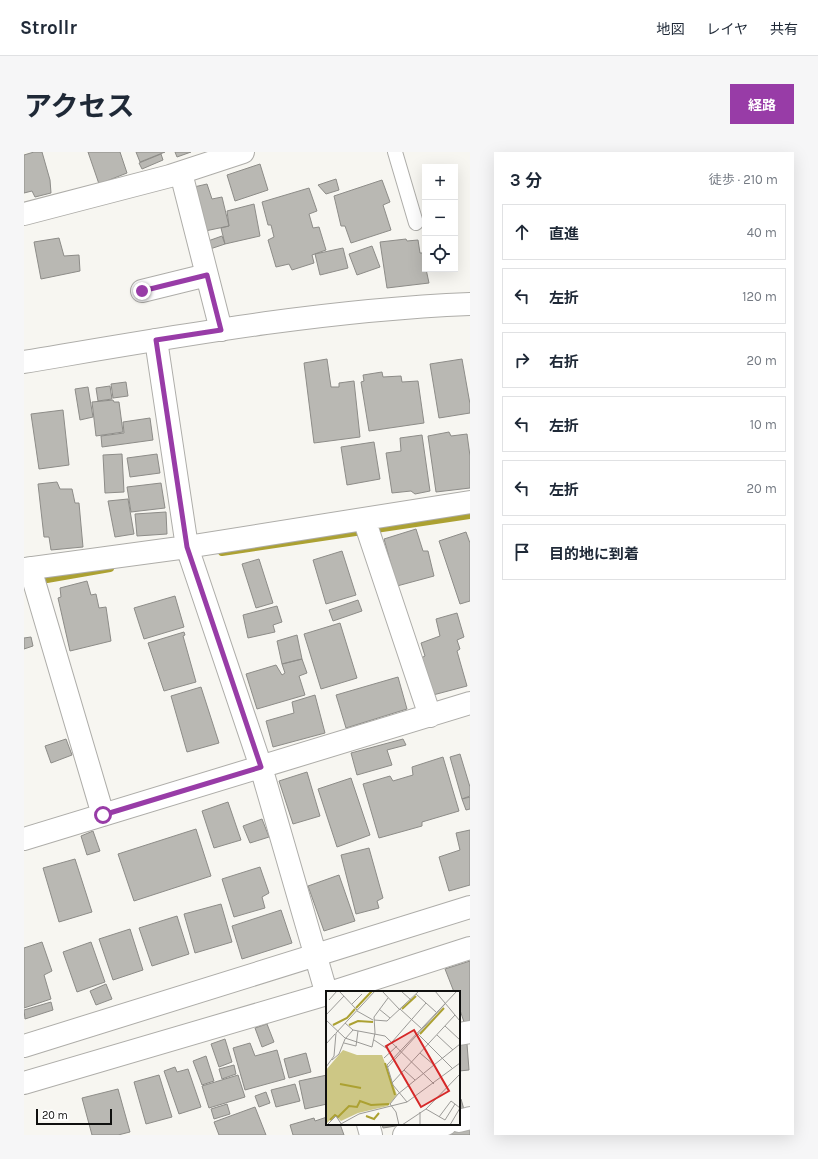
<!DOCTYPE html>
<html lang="ja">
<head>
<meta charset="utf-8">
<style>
	:root { --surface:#fff; --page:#f6f6f7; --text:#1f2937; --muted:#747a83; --line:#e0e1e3; --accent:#983ca7 }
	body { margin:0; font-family:Karla,"Noto Sans JP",sans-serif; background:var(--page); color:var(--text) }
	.controls { position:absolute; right:12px; top:12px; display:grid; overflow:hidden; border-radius:0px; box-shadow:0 4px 16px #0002 }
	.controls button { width:36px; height:36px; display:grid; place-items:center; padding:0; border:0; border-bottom:1px solid var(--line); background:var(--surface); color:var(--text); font:20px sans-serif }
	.scale { position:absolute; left:12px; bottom:10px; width:76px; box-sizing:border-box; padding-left:4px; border:2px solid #10100f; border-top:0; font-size:11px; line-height:14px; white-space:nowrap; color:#10100f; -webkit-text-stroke:3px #fff; paint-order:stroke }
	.stop { position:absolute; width:12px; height:12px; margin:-9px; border:3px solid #983ca7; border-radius:50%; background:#fff }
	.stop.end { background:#983ca7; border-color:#fff; box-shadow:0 1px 4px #0008 }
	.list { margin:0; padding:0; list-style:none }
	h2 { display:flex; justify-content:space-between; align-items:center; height:52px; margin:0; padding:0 16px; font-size:17px }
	h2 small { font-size:13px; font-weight:400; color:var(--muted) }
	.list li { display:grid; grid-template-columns:26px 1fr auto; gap:12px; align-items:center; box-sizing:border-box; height:56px; margin:0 8px 8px; padding:0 8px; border:1px solid var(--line); border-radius:0px }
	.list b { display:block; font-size:15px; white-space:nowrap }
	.list em { font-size:13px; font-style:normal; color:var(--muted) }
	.icon { flex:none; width:22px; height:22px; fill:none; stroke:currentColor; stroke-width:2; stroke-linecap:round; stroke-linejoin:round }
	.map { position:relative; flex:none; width:446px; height:983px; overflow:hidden; border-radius:0px }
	header { display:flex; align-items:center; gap:24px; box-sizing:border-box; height:56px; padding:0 20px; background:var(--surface); border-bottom:1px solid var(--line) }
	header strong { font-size:19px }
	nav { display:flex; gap:22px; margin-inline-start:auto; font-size:14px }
	.intro { display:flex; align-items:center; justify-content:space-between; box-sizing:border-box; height:96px; padding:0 24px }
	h1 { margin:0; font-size:28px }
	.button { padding:10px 18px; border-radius:0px; background:var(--accent); color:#fff; font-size:14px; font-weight:700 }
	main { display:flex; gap:24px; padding:0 24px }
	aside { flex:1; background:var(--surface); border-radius:0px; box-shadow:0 4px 16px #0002 }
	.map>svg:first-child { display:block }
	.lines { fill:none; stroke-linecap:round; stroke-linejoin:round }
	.stream { stroke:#aca132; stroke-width:8 }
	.building { fill:#b9b8b3; stroke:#8d8c88 }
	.service-casing { stroke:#aeada9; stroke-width:16 }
	.minor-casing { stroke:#aeada9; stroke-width:24 }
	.tertiary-casing { stroke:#aeada9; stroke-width:24 }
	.service { stroke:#fff; stroke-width:14 }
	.minor { stroke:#fff; stroke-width:22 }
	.tertiary { stroke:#fff; stroke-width:22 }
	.route { stroke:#983ca7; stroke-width:5 }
	.inset-river { fill:none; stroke:#aca132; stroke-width:2 }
	.inset-road { fill:none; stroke:#9b9a97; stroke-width:1 }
	.view { fill:#d62828; fill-opacity:0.15; stroke:#d62828; stroke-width:2 }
	.inset-edge { fill:none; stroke:#10100f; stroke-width:2 }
</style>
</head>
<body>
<header>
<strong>Strollr</strong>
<nav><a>地図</a><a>レイヤ</a><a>共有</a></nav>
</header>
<div class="intro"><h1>アクセス</h1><a class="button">経路</a></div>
<main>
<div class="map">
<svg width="446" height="983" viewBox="0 0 446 983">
	<rect width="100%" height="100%" fill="#f7f6f1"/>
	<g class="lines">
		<!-- stream -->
		<path class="stream" d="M198,400L446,363
			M23,427L86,416"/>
	</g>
	<!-- building -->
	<path class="building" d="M10,0H18L26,28L27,41L11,45L8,39L0,41V3Z
		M64,0H96L103,21L75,32Z
		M112,0H141L116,10Z
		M151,0H167L153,5Z
		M137,2L139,8L118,17L115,11Z
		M236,12L244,38L211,49L203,23Z
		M312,27L315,38L302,42L294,33Z
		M358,28L366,50L359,53L367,78L327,91L321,74H317L310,44Z
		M183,32L188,47L198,45L205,74L181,79L170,35Z
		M285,36L293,59L285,62L289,76L295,75L302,98L288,103L290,111L268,118L265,112L252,115L244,88L250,85L247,73H244L238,50Z
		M230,52L236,84L201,92L197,76L205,74L203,59Z
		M198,84L201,92L186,97L184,89Z
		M35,86L40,104L55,103L56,119L17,127L10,90Z
		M382,87L383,89L394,88L396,101H401V117H402L405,131L363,136L356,90Z
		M348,94L356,115L333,123L325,102Z
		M319,96L324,116L296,123L291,102Z
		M303,207L307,235H315V231L330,229L336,285L290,291L280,211Z
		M438,207L446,252V261L415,266L406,212Z
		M358,220L359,225L377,224L378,230L394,229L400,271L345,279L337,230L340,229L339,223Z
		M102,230L104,244L89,246L87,232Z
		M86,234L88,247L74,249L72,236Z
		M64,235L69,265L56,268L51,237Z
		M89,248L90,250H95L99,280L72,284L68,250Z
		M39,258L45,313L15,317L7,262Z
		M126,266L129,288L78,295L77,284L100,281L99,270Z
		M425,280L427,284L443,282L446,304V336L412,340L404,284Z
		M398,283L406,339L391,342L387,339L368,341L362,301L377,299L376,286Z
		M350,290L356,327L323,333L317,295Z
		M98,302L100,340L81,341L79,303Z
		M133,302L136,321L106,325L103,306Z
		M33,330L36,337H48L51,351H55L59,395L27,398L25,385H20L14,332Z
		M137,331L141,356L107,360L103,335Z
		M104,347L110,382L91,385L84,349Z
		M142,360L143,382L113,384L111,362Z
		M392,377L399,399H404L410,424L373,434L360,387Z
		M442,380L446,391V449L436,452L415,389Z
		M318,399L332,443L302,452L289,408Z
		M235,407L249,451L232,456L218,412Z
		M63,429L67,443L72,442L75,456L82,455L87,489L46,499L34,446L37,445L36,436Z
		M151,444L160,475L120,487L110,456Z
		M334,448L338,459L309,469L305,458Z
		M253,454L258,470L249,473L251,480L224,486L219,463Z
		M433,461L440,485L433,488L436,497L433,499L443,534L409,543L397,506L401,504L397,491L416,484L412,467Z
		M316,471L333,526L297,537L280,482Z
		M160,480L161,483L159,484L172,530L140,539L124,491Z
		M273,483L278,507L258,512L253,489Z
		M7,485L9,494L0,497V486Z
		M278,507L283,521L275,524L281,543L233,557L222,522L252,513L258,523L261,521L258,512Z
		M374,525L383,557L322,576L312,543Z
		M177,535L195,591L163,600L147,544Z
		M291,543L301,581L249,595L242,569L270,561L268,550Z
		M42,587L48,603L27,611L21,594Z
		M379,587L382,593L363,598L368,613L333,623L327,601Z
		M436,602L446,635V644L438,647L426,605Z
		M419,605L435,659L398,670V674L355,686L339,632L366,624L369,629L389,623L388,615Z
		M283,620L296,664L269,672L255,629Z
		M327,626L346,683L313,695L294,637Z
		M446,645V657L442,658L438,647Z
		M204,650L217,688L190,696L178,659Z
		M238,667L245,685L226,691L219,674Z
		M172,677L187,724L110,749L94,702Z
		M446,678V733L425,739L415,705L436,698L432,681Z
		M69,679L76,699L63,703L57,684Z
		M345,696L359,746L353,749L355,756L332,762L317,703Z
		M51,707L68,760L35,770L19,716Z
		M236,715L245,741L238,745L241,756L210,765L198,727Z
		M315,723L331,769L300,779L284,734Z
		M197,752L208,790L171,801L160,762Z
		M257,758L268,791L218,807L208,774Z
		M153,764L165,802L128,814L115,776Z
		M106,777L119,818L89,828L75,787Z
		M18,790L28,819L20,823L27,847L0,856V796Z
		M67,790L81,830L53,840L39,800Z
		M446,809V872L441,873L435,855V840H430L421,817Z
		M82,832L88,847L72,853L66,839Z
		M27,850L29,858L1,867L0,858Z
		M243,872L250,890L238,895L231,876Z
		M201,887L208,910L195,915L187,892Z
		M226,891L231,904L253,898L261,927L221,938L209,896Z
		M443,892L445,918L435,919V893Z
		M282,901L287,920L265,926L260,907Z
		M182,904L190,929L178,933L169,909Z
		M210,913L212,922L198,927L195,917Z
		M151,915L153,920L164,917L177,955L155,962L140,919Z
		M135,923L148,965L122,972L110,930Z
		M214,923L221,945L185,956L178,934Z
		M303,923V952L281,957L275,929Z
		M271,932L276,949L252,955L247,938Z
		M94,937L106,980L94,983H68L58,946Z
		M242,940L246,951L235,955L231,944Z
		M435,947H437L441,961L435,963Z
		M203,952L206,962L190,967L187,957Z
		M231,955L242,983H195L190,970Z
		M303,965V972H316L320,983H269L266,973L290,966L291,969Z
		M446,971V983H397Z
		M358,972H384L359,976Z"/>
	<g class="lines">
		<defs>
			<path id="service" d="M371,0L392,71"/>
			<path id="minor" d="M157,21L197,178
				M0,62L146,24L219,0
				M118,139L183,123
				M132,188L163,395L237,615L303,843
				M340,367L406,564
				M6,416L79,663
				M0,417L163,395L446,350
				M0,687L446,551
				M309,840L446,796
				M435,882L446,880
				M0,894L446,755
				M0,931L303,842
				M435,969L446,966
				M344,972L347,983
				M380,983L422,972"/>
			<path id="tertiary" d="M0,210C148,185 296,158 446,152"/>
		</defs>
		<!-- service casing -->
		<use href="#service" class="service-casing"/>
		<!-- minor casing -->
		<use href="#minor" class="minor-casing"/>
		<!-- tertiary casing -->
		<use href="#tertiary" class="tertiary-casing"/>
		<!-- service -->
		<use href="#service" class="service"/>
		<!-- minor -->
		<use href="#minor" class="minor"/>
		<!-- tertiary -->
		<use href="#tertiary" class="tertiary"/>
	</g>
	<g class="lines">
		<!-- route -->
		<path class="route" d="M79,663L237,615L163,395L132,188L197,178L183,123L118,139"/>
	</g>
	<!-- overview -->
	<g transform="translate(302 839)">
		<rect width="134" height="134" fill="#f7f6f1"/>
		<path d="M17,59L31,64H56L71,104L62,115L32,122L15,130L9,124L0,133V79Z" fill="#cdc785"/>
		<path class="inset-river" d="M30,17L46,0M76,18L90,5M7,34L21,27L29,18M23,34L32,30L47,31M94,43L118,17M59,72L69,104M14,93L35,97M40,125L48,128L53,122M4,129L9,124L12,126L23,115L31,116L34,110L45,114L63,113"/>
		<path class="inset-road" d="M13,0L31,19M56,0L74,19M75,0L85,9M109,0L134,30M90,3L110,21M3,9L11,0M26,13L36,3M53,18L64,27M74,18L96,38M31,20L47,29M0,24L18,5M0,29L19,47L46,56L49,42L48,26L62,7M48,29L61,30L93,0M19,32L27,39L59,45L108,93M119,35L134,49M92,43L127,78M111,44L127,59M48,49L60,57L66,51M66,51L100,12M18,52L30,55L32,40M0,53L9,43M94,62L108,74M58,67L71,55M6,69L13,63L19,48L27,39M0,76L8,65L10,42L49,0M61,77L119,13M78,79L89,89M66,92L129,24M81,111L67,94L61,74L131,0M100,118L119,129L129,113L134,117M113,126L125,110L129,113M1,134L10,125L16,134M13,134L33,123L81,111L134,72M73,134L70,121L64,113L72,103L134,53M76,134L100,118L134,83M94,134V121M124,134L134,117"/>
		<path class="view" d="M88,39L123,100L95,116L60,55Z"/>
		<rect width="134" height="134" class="inset-edge"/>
	</g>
</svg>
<div class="controls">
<button>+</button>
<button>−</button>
<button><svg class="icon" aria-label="locate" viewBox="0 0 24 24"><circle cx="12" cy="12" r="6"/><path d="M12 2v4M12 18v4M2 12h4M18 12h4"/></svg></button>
</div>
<div class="scale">20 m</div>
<div class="stop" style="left:79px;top:663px"></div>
<div class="stop end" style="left:118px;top:139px"></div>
</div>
<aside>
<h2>3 分<small>徒歩 · 210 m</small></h2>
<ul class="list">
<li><svg class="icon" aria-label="ahead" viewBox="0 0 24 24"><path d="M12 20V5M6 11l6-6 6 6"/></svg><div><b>直進</b></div><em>40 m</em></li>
<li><svg class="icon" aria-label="left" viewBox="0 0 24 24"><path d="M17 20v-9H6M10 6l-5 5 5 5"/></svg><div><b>左折</b></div><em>120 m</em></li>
<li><svg class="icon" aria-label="right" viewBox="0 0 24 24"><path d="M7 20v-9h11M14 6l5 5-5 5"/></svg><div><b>右折</b></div><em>20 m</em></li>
<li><svg class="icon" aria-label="left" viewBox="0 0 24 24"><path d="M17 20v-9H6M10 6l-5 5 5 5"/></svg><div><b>左折</b></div><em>10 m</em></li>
<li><svg class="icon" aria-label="left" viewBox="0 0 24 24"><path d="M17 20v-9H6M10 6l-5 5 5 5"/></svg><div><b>左折</b></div><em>20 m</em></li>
<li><svg class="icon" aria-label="arrive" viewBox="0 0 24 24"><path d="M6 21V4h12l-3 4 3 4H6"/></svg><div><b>目的地に到着</b></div></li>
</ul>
</aside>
</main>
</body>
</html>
